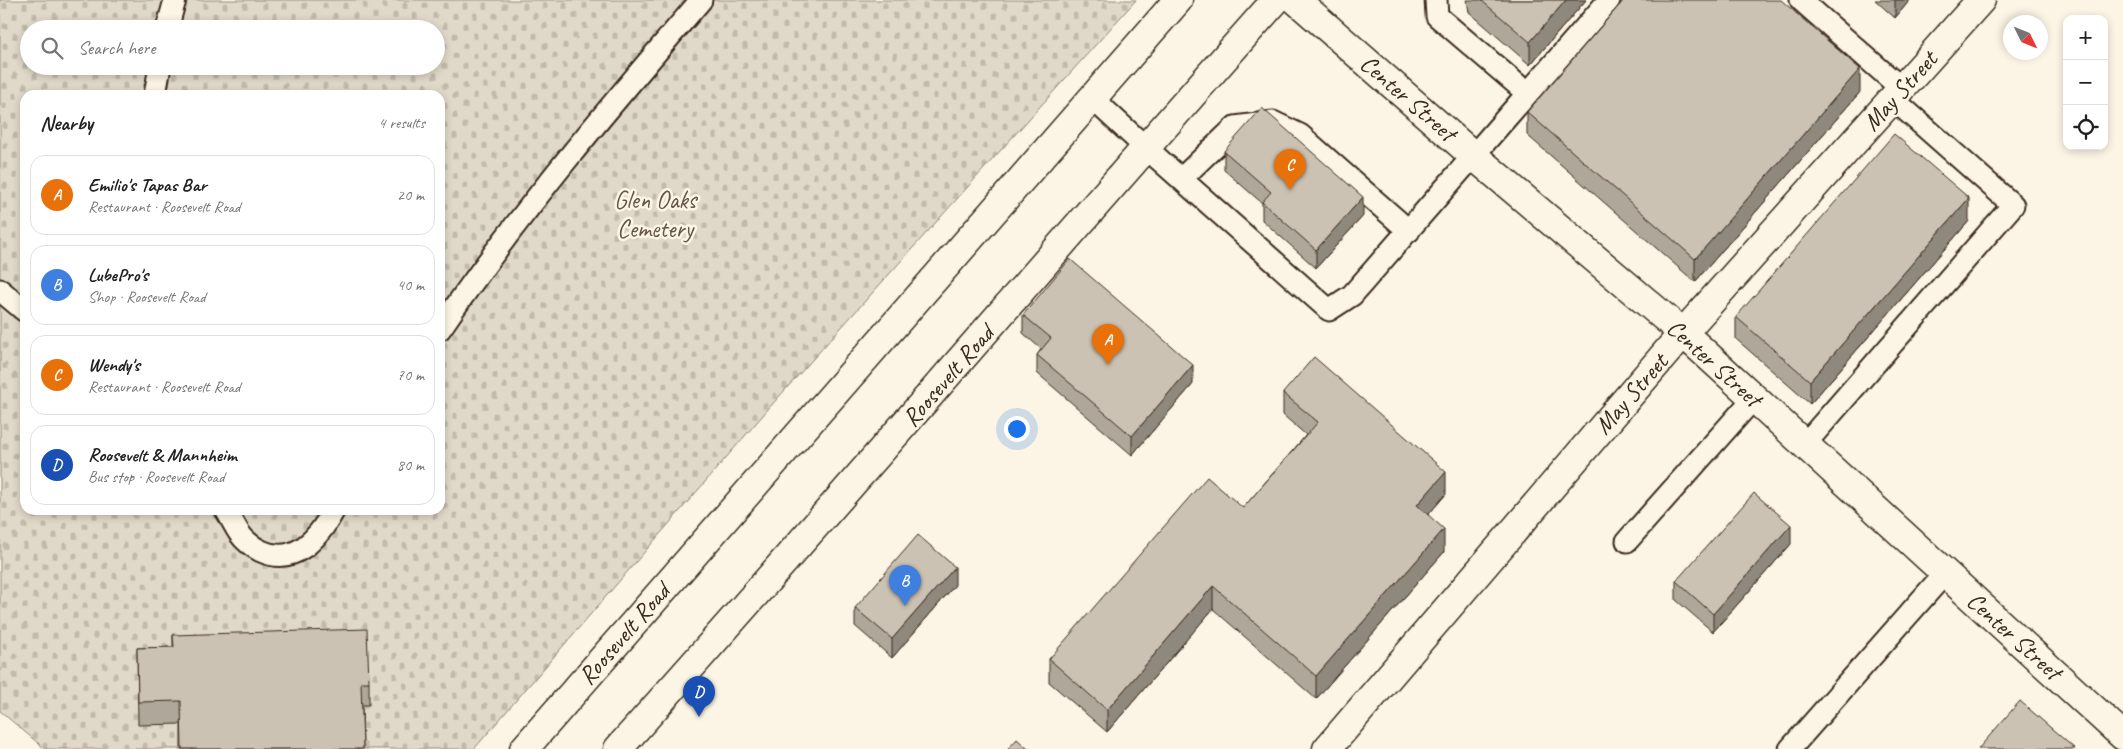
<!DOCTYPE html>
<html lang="en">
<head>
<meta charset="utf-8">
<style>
	:root { --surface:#fff; --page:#f6f6f6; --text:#222; --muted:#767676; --line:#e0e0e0; --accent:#c8321e }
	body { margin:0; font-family:Caveat,sans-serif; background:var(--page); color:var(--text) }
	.controls { position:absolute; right:15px; top:15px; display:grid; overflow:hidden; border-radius:10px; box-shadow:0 2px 8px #0003 }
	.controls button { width:45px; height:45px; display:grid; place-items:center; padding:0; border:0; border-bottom:1px solid var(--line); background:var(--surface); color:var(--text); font:25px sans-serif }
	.compass { position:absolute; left:2003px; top:15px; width:45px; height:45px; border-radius:50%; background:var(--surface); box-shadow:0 2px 8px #0003; rotate:133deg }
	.you { position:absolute; left:1016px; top:428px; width:18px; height:18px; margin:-12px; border:4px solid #fff; border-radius:50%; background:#1a73e8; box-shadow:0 0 0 8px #1a73e833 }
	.badge { display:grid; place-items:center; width:32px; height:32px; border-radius:50%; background:var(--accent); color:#fff; font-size:16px; font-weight:700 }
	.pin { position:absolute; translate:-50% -41px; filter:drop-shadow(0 1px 2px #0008) }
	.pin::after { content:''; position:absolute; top:26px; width:18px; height:15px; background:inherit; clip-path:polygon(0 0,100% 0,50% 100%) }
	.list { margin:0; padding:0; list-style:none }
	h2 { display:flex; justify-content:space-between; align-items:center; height:65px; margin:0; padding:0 20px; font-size:21px }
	h2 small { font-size:16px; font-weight:400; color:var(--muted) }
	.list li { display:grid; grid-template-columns:32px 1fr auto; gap:15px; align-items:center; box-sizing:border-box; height:80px; margin:0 10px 10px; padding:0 10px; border:1px solid var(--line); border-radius:15px }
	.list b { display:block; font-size:19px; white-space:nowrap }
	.list p { margin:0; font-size:16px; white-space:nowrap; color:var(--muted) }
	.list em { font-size:16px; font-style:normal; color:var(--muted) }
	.icon { flex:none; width:28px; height:28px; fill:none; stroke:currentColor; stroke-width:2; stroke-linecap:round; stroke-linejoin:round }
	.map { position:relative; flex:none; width:2123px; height:749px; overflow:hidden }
	.search { position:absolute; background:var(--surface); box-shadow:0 2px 8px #0003; left:20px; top:20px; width:425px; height:55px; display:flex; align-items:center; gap:12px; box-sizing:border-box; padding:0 18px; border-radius:28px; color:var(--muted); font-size:19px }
	.panel { position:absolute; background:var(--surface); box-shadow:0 2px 8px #0003; left:20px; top:90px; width:425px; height:425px; border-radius:15px }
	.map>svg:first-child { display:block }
	.cemetery { fill:url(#cemetery-stones); stroke:#8e8173; fill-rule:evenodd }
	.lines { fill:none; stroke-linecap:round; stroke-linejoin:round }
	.lane-casing { stroke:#3b2a1e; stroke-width:25 }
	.street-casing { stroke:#3b2a1e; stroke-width:31 }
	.primary-casing { stroke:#3b2a1e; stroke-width:31 }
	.lane { stroke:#fcf5e5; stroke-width:21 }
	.street { stroke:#fcf5e5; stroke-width:28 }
	.primary { stroke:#fcf5e5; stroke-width:28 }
	.wall { fill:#afa79a; stroke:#3b2a1e }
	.shaded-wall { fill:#8f887d; stroke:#3b2a1e }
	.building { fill:#ccc2b3; stroke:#3b2a1e }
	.labels { text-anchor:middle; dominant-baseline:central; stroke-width:5; stroke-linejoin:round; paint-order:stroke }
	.street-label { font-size:25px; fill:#3b2a1e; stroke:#fcf5e5 }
	.park-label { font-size:25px; fill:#645648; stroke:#fcf5e5 }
</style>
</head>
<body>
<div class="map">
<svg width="2123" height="749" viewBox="0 0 2123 749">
	<defs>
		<pattern id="cemetery-stones" width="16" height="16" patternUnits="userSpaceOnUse" patternTransform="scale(1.25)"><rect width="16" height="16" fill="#e0d8c8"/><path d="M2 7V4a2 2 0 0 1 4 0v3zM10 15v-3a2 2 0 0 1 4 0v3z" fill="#c1baab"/></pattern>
	</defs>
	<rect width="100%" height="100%" fill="#fcf5e5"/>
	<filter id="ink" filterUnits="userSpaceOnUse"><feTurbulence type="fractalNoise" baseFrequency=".02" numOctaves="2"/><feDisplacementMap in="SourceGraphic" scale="10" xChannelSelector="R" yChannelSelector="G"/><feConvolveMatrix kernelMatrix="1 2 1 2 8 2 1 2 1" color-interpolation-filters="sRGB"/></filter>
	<g filter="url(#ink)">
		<!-- cemetery -->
		<path class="cemetery" d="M0,0H1136L776,400L474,749H45L0,711ZM29,29H436V66H29ZM25,95H440V510H25Z"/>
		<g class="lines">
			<defs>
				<path id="lane" d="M1436,0L1437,16L1527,93
					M1801,0L1902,89
					M167,29L175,0
					M155,95L160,66
					M1092,98L1145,147L1329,310L1352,295L1609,0
					M1181,179L1235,127L1273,122L1300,135L1409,231
					M0,290L25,311
					M440,329C519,213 610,106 701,0
					M1805,444L2013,205L1893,99
					M226,510C231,518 235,527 240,534C245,541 253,547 261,551C295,567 319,537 334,510
					M1627,541L1754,398
					M1790,749L1945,573"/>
				<path id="street" d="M1296,0L1475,157L1683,333L2123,736
					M1327,749L1683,333L1981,0"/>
				<path id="primary" d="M524,749L1178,0
					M618,749C840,501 1055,249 1276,0"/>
			</defs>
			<!-- lane casing -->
			<use href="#lane" class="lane-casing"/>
			<!-- street casing -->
			<use href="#street" class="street-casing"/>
			<!-- primary casing -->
			<use href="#primary" class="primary-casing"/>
			<!-- lane -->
			<use href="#lane" class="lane"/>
			<!-- street -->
			<use href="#street" class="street"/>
			<!-- primary -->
			<use href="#primary" class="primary"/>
		</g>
		<!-- wall -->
		<path class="wall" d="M1467,0H1586L1530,65L1469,12Z
			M1875,0H1910L1895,18Z
			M1860,92L1695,282L1527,135V112Z
			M1224,151L1363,216L1316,268L1262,220V203L1224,170Z
			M1969,221L1810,404L1736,339V317Z
			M1023,315L1193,384L1132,455L1037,373V355L1041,349L1023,333Z
			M1283,393L1446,494L1428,515L1444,552L1316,699L1213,609L1107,732L1049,682V659L1243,508L1306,435L1283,415Z
			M1791,544L1713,632L1676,600V581Z
			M955,585L892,658L855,626V608Z
			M173,635L369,682V705H362L363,749H181V724L138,725L137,648L173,647Z"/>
		<!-- shaded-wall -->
		<path class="shaded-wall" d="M1566,0H1586L1530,65V42Z
			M1895,0H1910L1895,18Z
			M1860,69V92L1695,282V259Z
			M1363,197V216L1316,268V250Z
			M1969,198V221L1810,404V381Z
			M1193,365V384L1132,455V436Z
			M1446,472V494L1417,528V505Z
			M1791,525V544L1713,632V614Z
			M1444,529V552L1316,699V676Z
			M955,567V585L892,658V639Z
			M1213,586V609L1107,732V710Z"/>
		<!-- building -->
		<path class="building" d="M1481,0H1566L1530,42Z
			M1624,0H1781L1860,69L1695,259L1527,112Z
			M1262,108L1363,197L1316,250L1262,202L1271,192L1224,151Z
			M1894,134L1969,198L1810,381L1736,317Z
			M1070,259L1193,365L1132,436L1037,355L1051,338L1023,315Z
			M1314,357L1446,472L1417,505L1444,529L1316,676L1213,586L1107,710L1049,659L1207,477L1243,508L1318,422L1283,393Z
			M1754,493L1791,525L1713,614L1676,581Z
			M918,535L955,567L892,639L855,608Z
			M367,629L369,682H361L363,749H182L181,701L138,702L137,648L174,647L173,635Z
			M2020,701L2075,749H1978Z
			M1017,739L1028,749H1008Z"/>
	</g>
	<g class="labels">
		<!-- street labels -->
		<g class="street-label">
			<text transform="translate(1900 91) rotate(-48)">May Street</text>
			<text transform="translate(1408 98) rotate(41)">Center Street</text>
			<text transform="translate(1714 363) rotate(42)">Center Street</text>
			<text transform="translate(948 376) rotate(-49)">Roosevelt Road</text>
			<text transform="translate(1631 394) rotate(-49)">May Street</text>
			<text transform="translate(624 634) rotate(-49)">Roosevelt Road</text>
			<text transform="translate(2014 636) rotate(42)">Center Street</text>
		</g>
		<!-- park labels -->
		<g class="park-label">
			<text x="655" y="200">Glen Oaks<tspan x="655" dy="29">Cemetery</tspan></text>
		</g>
	</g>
</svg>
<div class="controls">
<button>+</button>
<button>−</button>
<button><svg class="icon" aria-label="locate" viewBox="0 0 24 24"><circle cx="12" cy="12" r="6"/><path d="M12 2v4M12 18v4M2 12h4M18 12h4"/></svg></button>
</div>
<svg class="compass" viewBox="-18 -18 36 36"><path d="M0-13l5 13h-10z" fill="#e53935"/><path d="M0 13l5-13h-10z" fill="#767676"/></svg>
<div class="you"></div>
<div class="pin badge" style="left:1108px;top:365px;background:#e8710a">A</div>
<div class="pin badge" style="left:905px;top:606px;background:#3f7fe0">B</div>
<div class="pin badge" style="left:1290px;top:190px;background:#e8710a">C</div>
<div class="pin badge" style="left:699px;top:717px;background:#1a4fb4">D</div>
<div class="search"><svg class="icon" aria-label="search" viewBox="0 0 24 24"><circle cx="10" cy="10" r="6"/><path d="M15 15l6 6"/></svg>Search here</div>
<section class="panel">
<h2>Nearby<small>4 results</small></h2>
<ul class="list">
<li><span class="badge" style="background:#e8710a">A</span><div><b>Emilio's Tapas Bar</b><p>Restaurant · Roosevelt Road</p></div><em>20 m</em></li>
<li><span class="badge" style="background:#3f7fe0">B</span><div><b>LubePro's</b><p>Shop · Roosevelt Road</p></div><em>40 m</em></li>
<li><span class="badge" style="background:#e8710a">C</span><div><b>Wendy's</b><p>Restaurant · Roosevelt Road</p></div><em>70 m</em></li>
<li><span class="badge" style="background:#1a4fb4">D</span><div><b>Roosevelt &amp; Mannheim</b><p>Bus stop · Roosevelt Road</p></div><em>80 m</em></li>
</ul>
</section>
</div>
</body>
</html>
